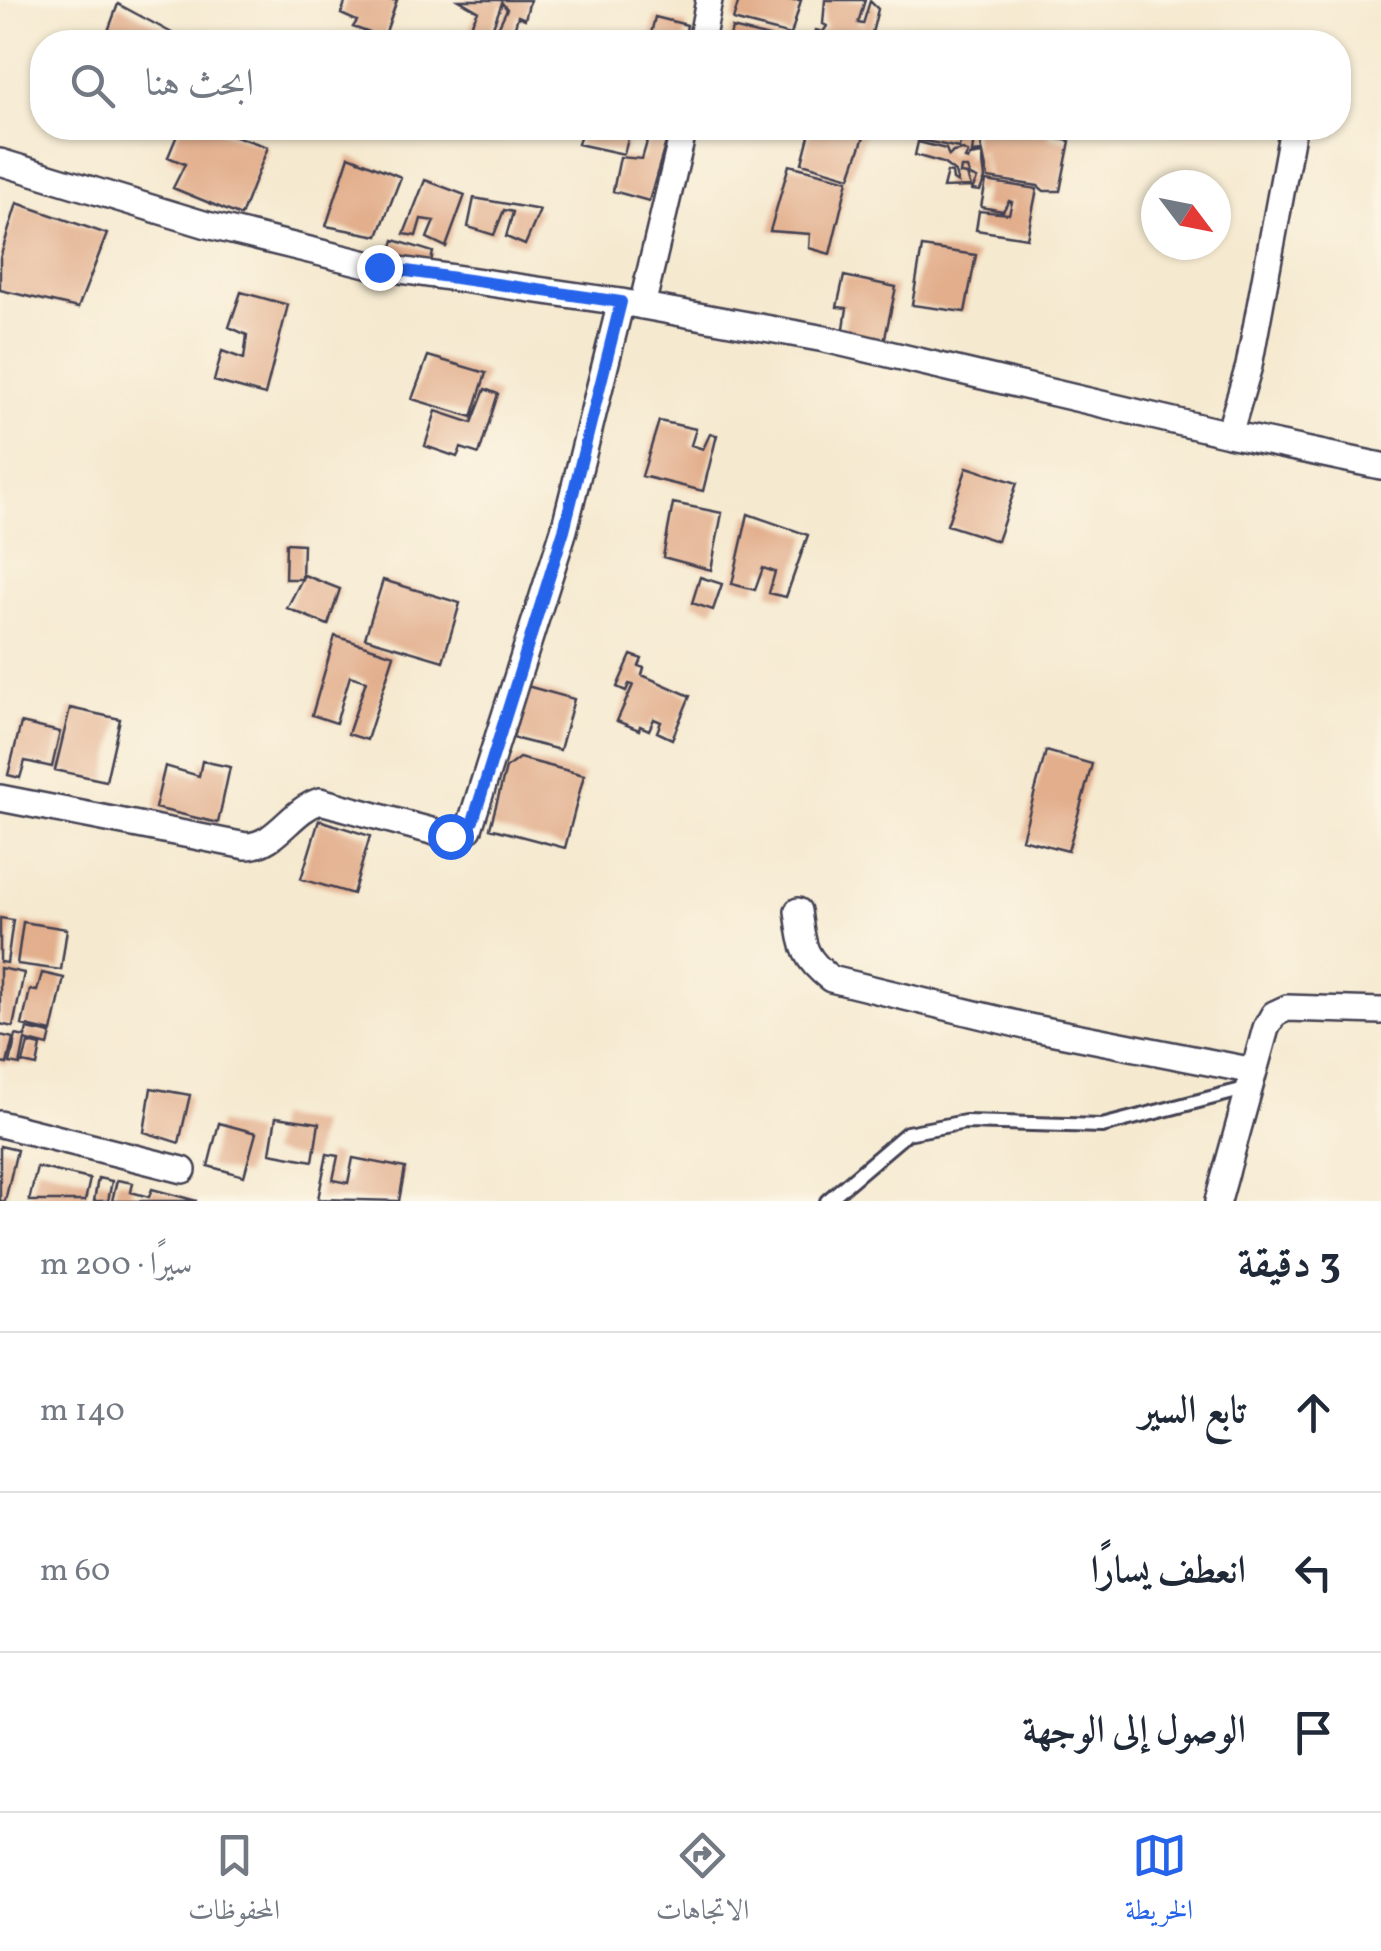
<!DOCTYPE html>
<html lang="ar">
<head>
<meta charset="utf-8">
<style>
	:root { --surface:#fff; --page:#f2f2f3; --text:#1f2937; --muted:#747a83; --line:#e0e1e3; --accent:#2563eb }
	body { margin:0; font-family:Vollkorn,Amiri,serif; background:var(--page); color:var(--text); direction:rtl }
	.compass { position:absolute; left:1141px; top:170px; width:90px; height:90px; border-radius:50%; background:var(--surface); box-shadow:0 2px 8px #0004; rotate:122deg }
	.stop { position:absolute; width:30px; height:30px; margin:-22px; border:8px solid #2563eb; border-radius:50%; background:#fff }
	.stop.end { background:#2563eb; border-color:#fff; box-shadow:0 2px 10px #0008 }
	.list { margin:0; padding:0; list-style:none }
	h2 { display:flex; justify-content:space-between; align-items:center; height:130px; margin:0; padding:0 40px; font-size:42px }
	h2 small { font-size:32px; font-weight:400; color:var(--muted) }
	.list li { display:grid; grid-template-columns:65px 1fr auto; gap:30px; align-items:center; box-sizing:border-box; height:160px; padding:0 40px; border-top:2px solid var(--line) }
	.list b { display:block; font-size:38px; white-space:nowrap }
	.list em { font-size:32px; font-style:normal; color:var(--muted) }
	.icon { flex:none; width:55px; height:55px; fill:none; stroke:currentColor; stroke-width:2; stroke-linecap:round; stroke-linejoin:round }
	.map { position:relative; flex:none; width:1381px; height:1201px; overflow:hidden; direction:ltr }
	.search { position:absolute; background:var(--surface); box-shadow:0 2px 8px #0004; left:30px; right:30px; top:30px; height:110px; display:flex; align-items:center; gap:25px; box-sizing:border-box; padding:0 35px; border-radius:40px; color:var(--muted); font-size:38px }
	.sheet { height:610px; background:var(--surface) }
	nav { display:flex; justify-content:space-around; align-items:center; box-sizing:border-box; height:140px; border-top:2px solid var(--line); background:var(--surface); font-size:28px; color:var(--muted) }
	nav a { display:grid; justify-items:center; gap:5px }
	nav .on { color:var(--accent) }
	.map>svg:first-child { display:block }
	.building { fill:#e2ae8c }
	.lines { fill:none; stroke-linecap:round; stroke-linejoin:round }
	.service-casing { stroke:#424051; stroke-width:18 }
	.minor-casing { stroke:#424051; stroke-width:30 }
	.service { stroke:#fff; stroke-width:12 }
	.minor { stroke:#fff; stroke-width:25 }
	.route { stroke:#2563eb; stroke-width:12 }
</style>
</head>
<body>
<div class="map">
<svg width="1381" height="1201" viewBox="0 0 1381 1201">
	<rect width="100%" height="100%" fill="#fcf5e5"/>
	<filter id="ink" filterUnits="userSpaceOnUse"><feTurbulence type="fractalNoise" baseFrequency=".01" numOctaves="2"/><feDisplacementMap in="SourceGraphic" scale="20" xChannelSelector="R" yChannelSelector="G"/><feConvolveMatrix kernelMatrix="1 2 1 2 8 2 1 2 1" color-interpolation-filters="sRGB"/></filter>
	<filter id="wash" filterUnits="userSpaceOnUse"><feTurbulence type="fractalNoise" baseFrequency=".0048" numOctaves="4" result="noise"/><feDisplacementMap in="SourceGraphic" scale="40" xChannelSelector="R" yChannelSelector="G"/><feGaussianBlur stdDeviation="2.25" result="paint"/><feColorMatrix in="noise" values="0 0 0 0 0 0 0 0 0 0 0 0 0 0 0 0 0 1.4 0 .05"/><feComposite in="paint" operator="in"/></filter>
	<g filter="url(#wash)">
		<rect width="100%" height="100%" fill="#f5e9cf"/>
		<g id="blocks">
			<!-- building -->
			<path class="building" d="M346,0H397L384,38L353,27L357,21L341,14Z
				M459,0H530L525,19L518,16L512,37L497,30L507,9L502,3L491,32L469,29L478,11Z
				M739,0H801L791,35L733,20Z
				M825,0H865L858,23L863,24L870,1L878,9L870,41L813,42L816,30L823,32L827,26L823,24Z
				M118,4L183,39L182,42H104Z
				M655,17L687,25L684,42H649Z
				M732,28L785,41V42H729Z
				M180,128H211L268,147L241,216L173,188L185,164L168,157Z
				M583,128H631L624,154L578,144Z
				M651,128H670L649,201L613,191L620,157L642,159Z
				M811,128H867L850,177L802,163Z
				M917,128H969L966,143L960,142L959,148L911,138Z
				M975,128H1051L1047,137L1070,141L1060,191H1044L1038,186L988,178L981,144L982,152L972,153Z
				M918,142L946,149L949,156L953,152L963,150L968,153L965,159L968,160L970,156L982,154L985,178L980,191L972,190L977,179L970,176L967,168H961L960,174L967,175L971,187L943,188L947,172L952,173L953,180L958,183L955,172L943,163L915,155Z
				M349,156L401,177L378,236L326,226Z
				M789,165L848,180L830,254L809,248L810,234L770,231Z
				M425,180L465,195L446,247L427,238L434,221L421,219L416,236L404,234Z
				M986,181L1037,189L1027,238L976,230L979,211L1009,214L1012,202L1009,201L1003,211L981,207Z
				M474,198L540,210L525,245L506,237L513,212L504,210L494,235L468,227Z
				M17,203L107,234L78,308L0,290V258Z
				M394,240L433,252L427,282L385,271Z
				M922,247L976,255L965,312L912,305Z
				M844,276L896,287L884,342L843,335L847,308L837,307Z
				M241,292L288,305L265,395L214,381L222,351L244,359L247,335L229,327Z
				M428,356L486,373L472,417L412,399Z
				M485,389L498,394L479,454L461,448L457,457L425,446L436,411L472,423Z
				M659,421L696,429L691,445L703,449L710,434L717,435L703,491L642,476Z
				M967,467L1017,483L997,541L947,525Z
				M673,503L722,513L711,570L663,557Z
				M748,514L808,535L786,597L769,593L775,572L763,568L755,590L732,584Z
				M286,543L303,544L302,579H285Z
				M304,575L340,589L328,625L287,608Z
				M700,577L722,584L713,610L692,603Z
				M383,580L460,603L443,661L365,638Z
				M335,636L394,655L367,740L348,734L366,681L350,676L336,723L312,715Z
				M631,655L642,659L639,666L644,668L642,675L690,696L672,739L657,732L661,722L654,719L649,730L640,726L639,730L617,721L633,685L629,684L626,691L617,687Z
				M527,686L574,699L560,750L513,738Z
				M70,708L120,719L106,781L55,770Z
				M21,723L60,732L52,767L25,761L20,778L8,775Z
				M1046,751L1092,764L1068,851L1022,839Z
				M519,758L584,775L565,848L490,828L506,768Z
				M202,761L230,767L218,823L155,808L165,766L199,776Z
				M319,820L370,836L353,894L301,879Z
				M0,918L13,920L7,963L0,962Z
				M23,922L67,929L61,970L17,964Z
				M0,968L24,973L13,1027L0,1024Z
				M42,973L64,978L52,1032L22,1025L30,990L37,991Z
				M27,1029L51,1034L48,1046L25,1040L20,1065L10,1063L16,1035L25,1037Z
				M0,1035L13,1038L7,1064L0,1063Z
				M28,1043L41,1046L37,1066L23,1063Z
				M151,1088L190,1095L179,1143L144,1132Z
				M276,1117L319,1123L313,1161L270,1153Z
				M219,1123L256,1133L244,1176L208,1166Z
				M0,1146L17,1150L5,1201H0Z
				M327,1154L338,1156L333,1180L348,1183L353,1158L405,1168L399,1201L318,1199Z
				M37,1167L90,1179L85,1201H29Z
				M98,1178L112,1181L108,1201H94Z
				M117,1180L133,1183L131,1192L149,1197L152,1189L197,1201H112Z"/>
		</g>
	</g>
	<g filter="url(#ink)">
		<use href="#blocks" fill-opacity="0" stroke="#424051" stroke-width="2.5"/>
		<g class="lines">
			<defs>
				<path id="service" d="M827,1201L907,1133L965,1122L1102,1126L1249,1088"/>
				<path id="minor" d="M701,42L709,0
					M0,162L207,225L379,267L621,302L825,339L1229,434L1381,466
					M642,306L684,128
					M1229,434L1249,366L1293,128
					M0,798L246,846C276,846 291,810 320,801L450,836L469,829L564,530L621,302
					M798,911C803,946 802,957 831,979L1029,1027L1254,1071
					M0,1124L183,1170
					M1218,1201L1266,1028L1274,1014L1287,1008L1381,1011"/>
			</defs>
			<!-- service casing -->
			<use href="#service" class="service-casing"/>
			<!-- minor casing -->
			<use href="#minor" class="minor-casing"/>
			<!-- service -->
			<use href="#service" class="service"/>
			<!-- minor -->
			<use href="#minor" class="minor"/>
		</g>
	</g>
	<g class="lines" filter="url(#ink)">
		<!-- route -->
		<path class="route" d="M379,267L621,302L564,530L473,821L462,834L450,836"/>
	</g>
</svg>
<svg class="compass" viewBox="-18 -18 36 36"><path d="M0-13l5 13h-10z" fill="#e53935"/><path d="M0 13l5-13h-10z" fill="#747a83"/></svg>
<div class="stop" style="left:450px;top:836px"></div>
<div class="stop end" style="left:379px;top:267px"></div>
<div class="search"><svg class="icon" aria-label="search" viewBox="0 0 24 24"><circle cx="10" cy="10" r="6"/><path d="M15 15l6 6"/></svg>ابحث هنا</div>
</div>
<section class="sheet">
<h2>3 دقيقة<small>سيرًا · 200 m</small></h2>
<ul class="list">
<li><svg class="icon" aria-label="ahead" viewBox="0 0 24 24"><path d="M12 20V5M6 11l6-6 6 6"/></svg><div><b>تابع السير</b></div><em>140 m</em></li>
<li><svg class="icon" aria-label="left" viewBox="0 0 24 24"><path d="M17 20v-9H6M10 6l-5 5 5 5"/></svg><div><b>انعطف يسارًا</b></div><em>60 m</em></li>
<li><svg class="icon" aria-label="arrive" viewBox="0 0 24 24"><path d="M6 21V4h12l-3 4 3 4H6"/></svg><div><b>الوصول إلى الوجهة</b></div></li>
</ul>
</section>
<nav>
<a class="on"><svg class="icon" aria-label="map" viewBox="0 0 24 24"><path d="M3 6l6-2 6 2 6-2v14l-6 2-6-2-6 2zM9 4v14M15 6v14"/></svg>الخريطة</a>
<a><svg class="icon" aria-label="directions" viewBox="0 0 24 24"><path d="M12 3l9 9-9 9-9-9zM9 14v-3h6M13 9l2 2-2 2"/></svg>الاتجاهات</a>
<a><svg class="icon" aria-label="saved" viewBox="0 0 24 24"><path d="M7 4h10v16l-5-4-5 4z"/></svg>المحفوظات</a>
</nav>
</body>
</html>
